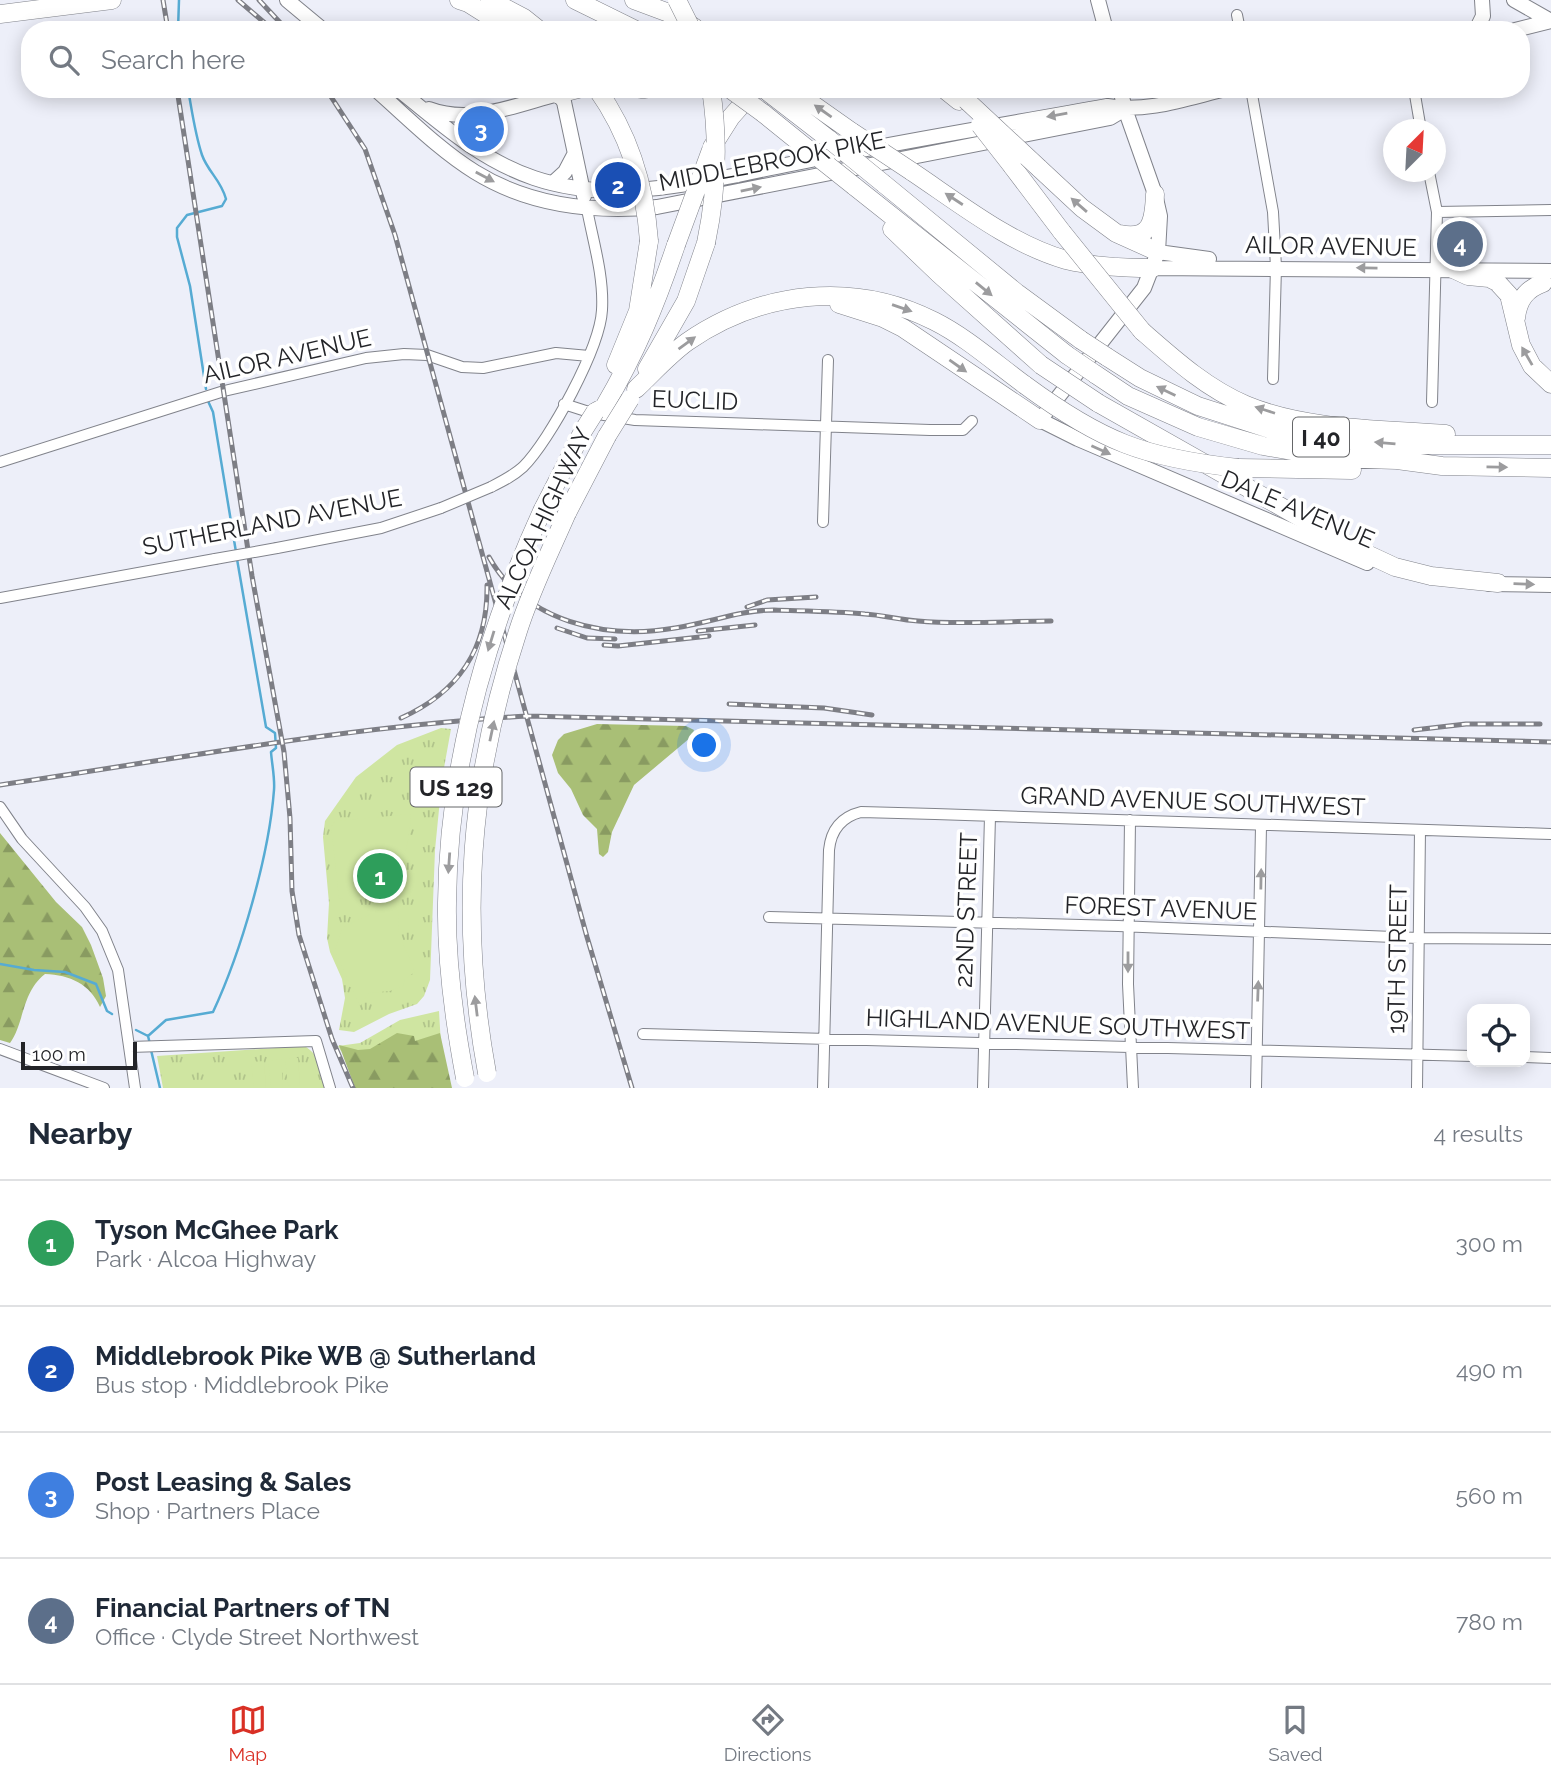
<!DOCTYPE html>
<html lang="en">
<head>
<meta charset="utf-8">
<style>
	:root { --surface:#fff; --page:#f2f2f3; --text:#1f2937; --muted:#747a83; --line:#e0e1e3; --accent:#d93025 }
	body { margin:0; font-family:Raleway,sans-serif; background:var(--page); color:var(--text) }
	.controls { position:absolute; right:21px; bottom:21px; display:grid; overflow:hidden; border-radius:14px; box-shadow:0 4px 18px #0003 }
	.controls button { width:63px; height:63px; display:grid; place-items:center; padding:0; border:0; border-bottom:2px solid var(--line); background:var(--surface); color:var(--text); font:35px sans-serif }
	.compass { position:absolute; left:1383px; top:119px; width:63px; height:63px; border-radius:50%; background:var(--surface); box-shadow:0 4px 18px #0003; rotate:24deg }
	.scale { position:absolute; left:21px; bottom:18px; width:116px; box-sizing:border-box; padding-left:7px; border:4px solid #232428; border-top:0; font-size:19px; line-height:24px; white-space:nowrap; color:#232428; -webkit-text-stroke:5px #fff; paint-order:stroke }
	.you { position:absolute; left:705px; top:746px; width:24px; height:24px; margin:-18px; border:5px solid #fff; border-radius:50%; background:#1a73e8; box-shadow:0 0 0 10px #1a73e833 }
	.badge { display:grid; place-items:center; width:46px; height:46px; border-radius:50%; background:var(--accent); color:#fff; font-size:23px; font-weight:700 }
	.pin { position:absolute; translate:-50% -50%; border:4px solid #fff; box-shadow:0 2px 7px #0006 }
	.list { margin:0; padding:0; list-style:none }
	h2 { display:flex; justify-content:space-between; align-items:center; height:91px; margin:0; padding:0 28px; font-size:30px }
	h2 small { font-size:23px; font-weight:400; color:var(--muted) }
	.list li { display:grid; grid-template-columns:46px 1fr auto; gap:21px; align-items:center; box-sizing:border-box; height:126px; padding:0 28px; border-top:2px solid var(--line) }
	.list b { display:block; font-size:26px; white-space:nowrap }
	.list p { margin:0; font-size:23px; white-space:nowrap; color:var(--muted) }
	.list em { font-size:23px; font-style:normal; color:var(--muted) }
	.icon { flex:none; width:38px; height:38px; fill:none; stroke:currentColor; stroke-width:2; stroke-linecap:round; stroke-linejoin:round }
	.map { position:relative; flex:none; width:1551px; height:1088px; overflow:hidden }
	.search { position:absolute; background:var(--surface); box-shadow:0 4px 18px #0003; left:21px; right:21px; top:21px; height:77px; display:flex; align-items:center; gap:18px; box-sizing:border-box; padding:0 24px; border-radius:28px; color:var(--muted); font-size:26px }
	.sheet { height:595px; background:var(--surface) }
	nav { display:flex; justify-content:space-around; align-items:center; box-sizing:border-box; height:98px; border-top:2px solid var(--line); background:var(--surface); font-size:19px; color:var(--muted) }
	nav a { display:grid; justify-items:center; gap:4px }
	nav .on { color:var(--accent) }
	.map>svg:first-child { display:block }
	.grass { fill:url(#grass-tufts) }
	.forest { fill:url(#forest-firs) }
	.garden { fill:#cfe5a1 }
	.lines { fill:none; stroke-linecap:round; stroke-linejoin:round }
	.stream { stroke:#56abd3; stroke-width:2.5 }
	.minor-casing { stroke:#81838b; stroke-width:12 }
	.major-casing { stroke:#81838b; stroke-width:16 }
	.highway-casing { stroke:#81838b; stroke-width:19 }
	.minor { stroke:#fff; stroke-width:10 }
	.major { stroke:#fff; stroke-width:14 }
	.highway { stroke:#fff; stroke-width:18 }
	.rail-casing { stroke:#7d7e85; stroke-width:5 }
	.rail { stroke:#fff; stroke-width:2.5; stroke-dasharray:8; stroke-linecap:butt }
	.minor-bridge-casing { stroke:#81838b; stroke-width:12; stroke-linecap:butt }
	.highway-bridge-casing { stroke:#81838b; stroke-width:19; stroke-linecap:butt }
	.minor-bridge { stroke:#fff; stroke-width:10 }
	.highway-bridge { stroke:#fff; stroke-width:18 }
	.oneway { fill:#9c9c9e }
	.labels { text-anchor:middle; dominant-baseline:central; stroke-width:7; stroke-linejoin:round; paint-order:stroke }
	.shield { fill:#fff; stroke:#656668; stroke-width:2 }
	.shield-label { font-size:23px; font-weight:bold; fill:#232428 }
	.street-label { font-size:24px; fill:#232428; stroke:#fff }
</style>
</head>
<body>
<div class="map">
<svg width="1551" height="1088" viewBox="0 0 1551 1088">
	<defs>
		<pattern id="grass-tufts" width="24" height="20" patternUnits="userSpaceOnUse" patternTransform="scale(1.75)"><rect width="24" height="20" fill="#cfe5a1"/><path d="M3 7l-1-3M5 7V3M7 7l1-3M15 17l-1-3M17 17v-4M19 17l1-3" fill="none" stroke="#b1c48b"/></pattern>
		<pattern id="forest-firs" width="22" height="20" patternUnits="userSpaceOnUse" patternTransform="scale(1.75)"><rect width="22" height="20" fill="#a9bf76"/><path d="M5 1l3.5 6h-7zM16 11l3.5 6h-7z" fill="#899b61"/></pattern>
	</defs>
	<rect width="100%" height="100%" fill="#edeff9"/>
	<!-- grass -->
	<path class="grass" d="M441,728L451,729L442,779L435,850L430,980L424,996L417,1004L389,1014L354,1032L339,1030L345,998L342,979L330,952L327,938L329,903L323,837L325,821L356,777L397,745Z
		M439,1011L441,1045L449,1088L341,1051L338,1046L360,1043L400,1020Z
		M304,1046C320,1054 322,1071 327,1088H163L157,1056Z"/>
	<!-- forest -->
	<path class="forest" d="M597,724L686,726L694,730L692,736L684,743L634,785L612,832L608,852L603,857L599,854L597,829L583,815L571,789L558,773L552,755L558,740L564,734Z
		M0,833L56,902L82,927L91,945L103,978L106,996L100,1007C90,984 70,975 45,974C21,993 25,1022 10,1043L0,1040Z
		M397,1033L414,1036L415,1041L440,1033L452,1088H355L339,1045L358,1050L370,1049Z"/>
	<!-- garden -->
	<path class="garden" d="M411,814C408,867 393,890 339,899L331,827L335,821Z
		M394,903L399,913L398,931L415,972L405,979L403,986L390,991L369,993L360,1006L335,951L343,927Z
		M298,1058L300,1085L288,1086L285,1059Z
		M281,1059L283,1087L271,1088L268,1061Z
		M264,1061L266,1088H254L251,1062Z"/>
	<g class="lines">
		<!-- stream -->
		<path class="stream" d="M178,30L179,0
			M188,89C192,111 195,134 202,155C208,172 221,180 226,199L222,206L187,215L177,228V237L190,286L206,389
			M208,401L213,412L236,552
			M0,964L34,970L65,972L96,984L107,1011L112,1014
			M136,1030L148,1036L150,1044
			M148,1036L166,1020L213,1012C241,952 269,856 274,790C275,778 272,765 271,752L276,748L275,733L266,727L237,559
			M151,1050L160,1088"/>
		<defs>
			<path id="minor" d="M1237,15L1240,30
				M1251,89L1273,212L1276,267L1273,379
				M1414,89L1421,130
				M1429,172L1437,212L1432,402
				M1437,212L1551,210
				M564,404L592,413L635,420L930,430H963L972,421
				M0,462L224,391L366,358L404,354L427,355L462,367L483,368L556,353L589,356
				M491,487C503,481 513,476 523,467C550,440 600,348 602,310C604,276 593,241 587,209
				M823,522L828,360
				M277,548L381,528L441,508
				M0,598L215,559
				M0,807L22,839L85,907L102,931L118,970L135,1088
				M1130,820L1128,984L1133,1088
				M769,917L1118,926L1418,938L1551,939
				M643,1034L1472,1056
				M130,1047L316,1041L330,1088
				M0,1049L104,1088
				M1525,1057L1551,1058
				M823,1088L829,850C831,830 841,817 861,812L935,814L1551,834
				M983,1088L990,816
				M1256,1088L1261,826
				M1417,1088L1420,830"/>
			<path id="major" d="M287,0L323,30
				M1098,0L1106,30
				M1514,0L1551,21
				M1476,30L1483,16L1482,0
				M1515,30L1551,21
				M375,89C407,117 438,149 475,172C530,206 593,213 657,207L1110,118L1125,109
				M398,89C441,124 481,160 534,178C602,201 669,188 738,175C779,166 821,158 862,150C944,134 1025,121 1107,106C1147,113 1188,98 1226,89
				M1120,89L1125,109L1155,194L1160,216L1158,252L1144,288L1040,420L1078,439L1367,563
				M429,109C471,125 516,105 558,94L564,102L584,196
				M553,183L565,172L575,153
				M1158,252L1209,259
				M1153,268L1551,271
				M1489,584L1551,585"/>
			<path id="highway" d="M459,0L468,3L511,30
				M490,0L524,18L539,30
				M575,0L636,30
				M634,0L677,16L695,28
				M0,14L112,0
				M555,89L558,94L578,89
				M641,89H645
				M764,89L830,140
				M791,89L852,132
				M944,89L959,101
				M763,113L820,159
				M712,147L731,117L754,91
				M1012,166L1062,232
				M1039,168L1082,208L1116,233L1158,252
				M911,171C959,203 1010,244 1066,260C1094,267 1124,268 1153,268
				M884,184L1017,293L1081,340
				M854,186L1067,355
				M892,229L939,274L1041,365
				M1120,234C1152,241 1154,219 1155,194
				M1453,269L1468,276L1489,278L1497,282L1509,295L1521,345L1532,366L1551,384
				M839,304L883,318L903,328L1040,420
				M1516,318C1518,300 1526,289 1543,283
				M1142,331C1174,359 1206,388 1246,405C1306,430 1382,429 1446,434
				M1107,357L1140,378L1198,406L1282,433L1394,445H1551
				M616,365L638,311L649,241
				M647,369L686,301L706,243
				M1095,374L1128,396L1198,427L1263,446L1333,458L1397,460L1442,466L1551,468
				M636,389C653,373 669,355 687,342C761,291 853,280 934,321C966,337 995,363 1025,385
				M1098,403L1352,547L1395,567L1431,576L1498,583
				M595,412L604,407C636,353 656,304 676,245
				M1238,468L1352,470
				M543,509L583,431
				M567,513L607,436"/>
		</defs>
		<!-- minor casing -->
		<use href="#minor" class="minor-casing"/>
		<!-- major casing -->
		<use href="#major" class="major-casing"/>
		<!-- highway casing -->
		<use href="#highway" class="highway-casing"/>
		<!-- minor -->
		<use href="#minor" class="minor"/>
		<!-- major -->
		<use href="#major" class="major"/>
		<!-- highway -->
		<use href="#highway" class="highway"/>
		<defs>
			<path id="rail" d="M163,0L168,30
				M238,0L273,30
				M259,0L287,30
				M177,89L252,576L284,752L290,818L292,891L299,935L332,1039L353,1088
				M326,89L365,149L395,235L587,937L632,1088
				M489,557C525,622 606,640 675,628C709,623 740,610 774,610C804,611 835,611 865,614C883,615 900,620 918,621C961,625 1007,621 1051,621
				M747,607L767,600L816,597
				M557,628L587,638L615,639
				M698,631L755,625
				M604,645L618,646L709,636
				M729,704L824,708L872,715
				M401,718C459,692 488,649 487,585
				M1414,730L1466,724H1540
				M0,785C176,759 350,726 528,716L1551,742"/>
		</defs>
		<!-- rail casing -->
		<use href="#rail" class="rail-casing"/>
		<!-- rail -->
		<use href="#rail" class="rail"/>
		<defs>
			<path id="minor-bridge" d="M441,508L491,487
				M215,559L277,548"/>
			<path id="highway-bridge" d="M677,0L692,30
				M597,89C629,134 645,186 649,241
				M730,89L763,113
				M966,100L1039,168
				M980,125L1012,166
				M852,132L911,171
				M830,140L884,184
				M820,159L854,186
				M1062,232L1142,331
				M706,243C717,191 719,141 711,89
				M676,245L711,150
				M1081,340L1107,357
				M1067,355L1095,374
				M1041,365L1098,403
				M1025,385C1101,441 1144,458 1238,468
				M583,431L595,412
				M607,436L630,399
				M487,1073C459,920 469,780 518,631C531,590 550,552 567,513
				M465,1078C454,1020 446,962 447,903C448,766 486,633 543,509"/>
		</defs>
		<!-- minor-bridge casing -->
		<use href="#minor-bridge" class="minor-bridge-casing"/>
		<!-- highway-bridge casing -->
		<use href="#highway-bridge" class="highway-bridge-casing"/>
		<!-- minor-bridge -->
		<use href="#minor-bridge" class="minor-bridge"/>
		<!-- highway-bridge -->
		<use href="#highway-bridge" class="highway-bridge"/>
	</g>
	<!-- one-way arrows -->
	<defs><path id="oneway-solid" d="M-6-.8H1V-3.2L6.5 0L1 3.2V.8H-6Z" transform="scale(1.75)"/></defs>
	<g class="oneway">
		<use href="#oneway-solid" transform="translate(823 111) rotate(-145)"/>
		<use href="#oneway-solid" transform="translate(1057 115) rotate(170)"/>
		<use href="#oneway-solid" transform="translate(485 177) rotate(28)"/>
		<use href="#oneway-solid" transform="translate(751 189) rotate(-11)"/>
		<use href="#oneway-solid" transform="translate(954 199) rotate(-147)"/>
		<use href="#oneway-solid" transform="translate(1079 205) rotate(-139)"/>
		<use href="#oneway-solid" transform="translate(1367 268) rotate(-179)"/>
		<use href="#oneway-solid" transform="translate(984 289) rotate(39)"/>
		<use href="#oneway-solid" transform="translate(902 308) rotate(19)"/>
		<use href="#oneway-solid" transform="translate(687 343) rotate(-36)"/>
		<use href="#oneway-solid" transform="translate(1527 356) rotate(-120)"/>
		<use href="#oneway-solid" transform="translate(958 366) rotate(35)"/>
		<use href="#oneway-solid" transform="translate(1166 391) rotate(-154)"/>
		<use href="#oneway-solid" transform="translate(1265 410) rotate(-162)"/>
		<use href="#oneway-solid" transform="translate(1385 443) rotate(-175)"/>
		<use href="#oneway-solid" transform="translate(1101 450) rotate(24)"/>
		<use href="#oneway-solid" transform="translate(1497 467) rotate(1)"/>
		<use href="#oneway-solid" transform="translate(1524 584) rotate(2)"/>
		<use href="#oneway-solid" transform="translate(491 641) rotate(107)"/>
		<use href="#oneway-solid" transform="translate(492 731) rotate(-78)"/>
		<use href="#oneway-solid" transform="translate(449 863) rotate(94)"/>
		<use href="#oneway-solid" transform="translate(1261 879) rotate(-89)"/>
		<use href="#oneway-solid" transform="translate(1128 962) rotate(90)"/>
		<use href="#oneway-solid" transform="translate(1258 991) rotate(-88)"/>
		<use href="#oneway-solid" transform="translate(476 1006) rotate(-97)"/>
	</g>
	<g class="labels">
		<!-- shield labels -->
		<g class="shield">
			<rect x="1293" y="417.5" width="56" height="39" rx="5"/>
			<rect x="410.5" y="767.5" width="91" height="39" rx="5"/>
		</g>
		<g class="shield-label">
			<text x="1321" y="437">I 40</text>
			<text x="456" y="787">US 129</text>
		</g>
		<!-- street labels -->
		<g class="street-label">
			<text transform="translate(772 161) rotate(-11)">MIDDLEBROOK PIKE</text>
			<text transform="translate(1331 246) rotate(1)">AILOR AVENUE</text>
			<text transform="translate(287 356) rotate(-13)">AILOR AVENUE</text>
			<text transform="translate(695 400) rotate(2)">EUCLID</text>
			<text transform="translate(1298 509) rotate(23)">DALE AVENUE</text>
			<text transform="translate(543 518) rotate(-65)">ALCOA HIGHWAY</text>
			<text transform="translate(272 522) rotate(-11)">SUTHERLAND AVENUE</text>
			<text transform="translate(1193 801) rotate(2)">GRAND AVENUE SOUTHWEST</text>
			<text transform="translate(1161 908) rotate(2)">FOREST AVENUE</text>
			<text transform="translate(966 910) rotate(-88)">22ND STREET</text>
			<text transform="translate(1397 959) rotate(-89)">19TH STREET</text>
			<text transform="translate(1058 1024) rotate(2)">HIGHLAND AVENUE SOUTHWEST</text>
		</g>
	</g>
</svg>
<div class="controls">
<button><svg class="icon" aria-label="locate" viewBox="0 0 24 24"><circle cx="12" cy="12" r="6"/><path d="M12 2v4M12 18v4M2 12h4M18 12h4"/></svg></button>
</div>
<svg class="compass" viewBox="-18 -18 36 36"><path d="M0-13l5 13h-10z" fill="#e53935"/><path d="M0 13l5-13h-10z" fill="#747a83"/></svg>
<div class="scale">100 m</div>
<div class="you"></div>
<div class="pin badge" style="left:380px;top:876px;background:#2e9e5b">1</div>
<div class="pin badge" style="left:618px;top:185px;background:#1a4fb4">2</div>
<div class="pin badge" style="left:481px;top:129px;background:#3f7fe0">3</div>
<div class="pin badge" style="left:1460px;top:244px;background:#5c6f8a">4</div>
<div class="search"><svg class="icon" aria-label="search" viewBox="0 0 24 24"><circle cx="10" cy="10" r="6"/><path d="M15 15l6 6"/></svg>Search here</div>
</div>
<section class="sheet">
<h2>Nearby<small>4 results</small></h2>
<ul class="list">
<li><span class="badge" style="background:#2e9e5b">1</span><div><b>Tyson McGhee Park</b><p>Park · Alcoa Highway</p></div><em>300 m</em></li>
<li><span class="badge" style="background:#1a4fb4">2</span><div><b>Middlebrook Pike WB @ Sutherland</b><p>Bus stop · Middlebrook Pike</p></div><em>490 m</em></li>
<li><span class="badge" style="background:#3f7fe0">3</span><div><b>Post Leasing &amp; Sales</b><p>Shop · Partners Place</p></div><em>560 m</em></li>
<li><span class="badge" style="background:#5c6f8a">4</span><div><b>Financial Partners of TN</b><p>Office · Clyde Street Northwest</p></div><em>780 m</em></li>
</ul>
</section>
<nav>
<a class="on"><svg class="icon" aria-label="map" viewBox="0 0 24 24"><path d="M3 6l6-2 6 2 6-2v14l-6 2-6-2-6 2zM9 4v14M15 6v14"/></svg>Map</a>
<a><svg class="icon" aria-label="directions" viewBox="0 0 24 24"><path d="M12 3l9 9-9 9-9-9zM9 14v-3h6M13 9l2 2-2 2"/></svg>Directions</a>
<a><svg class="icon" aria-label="saved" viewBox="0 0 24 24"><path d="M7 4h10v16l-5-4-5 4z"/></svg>Saved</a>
</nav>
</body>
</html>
